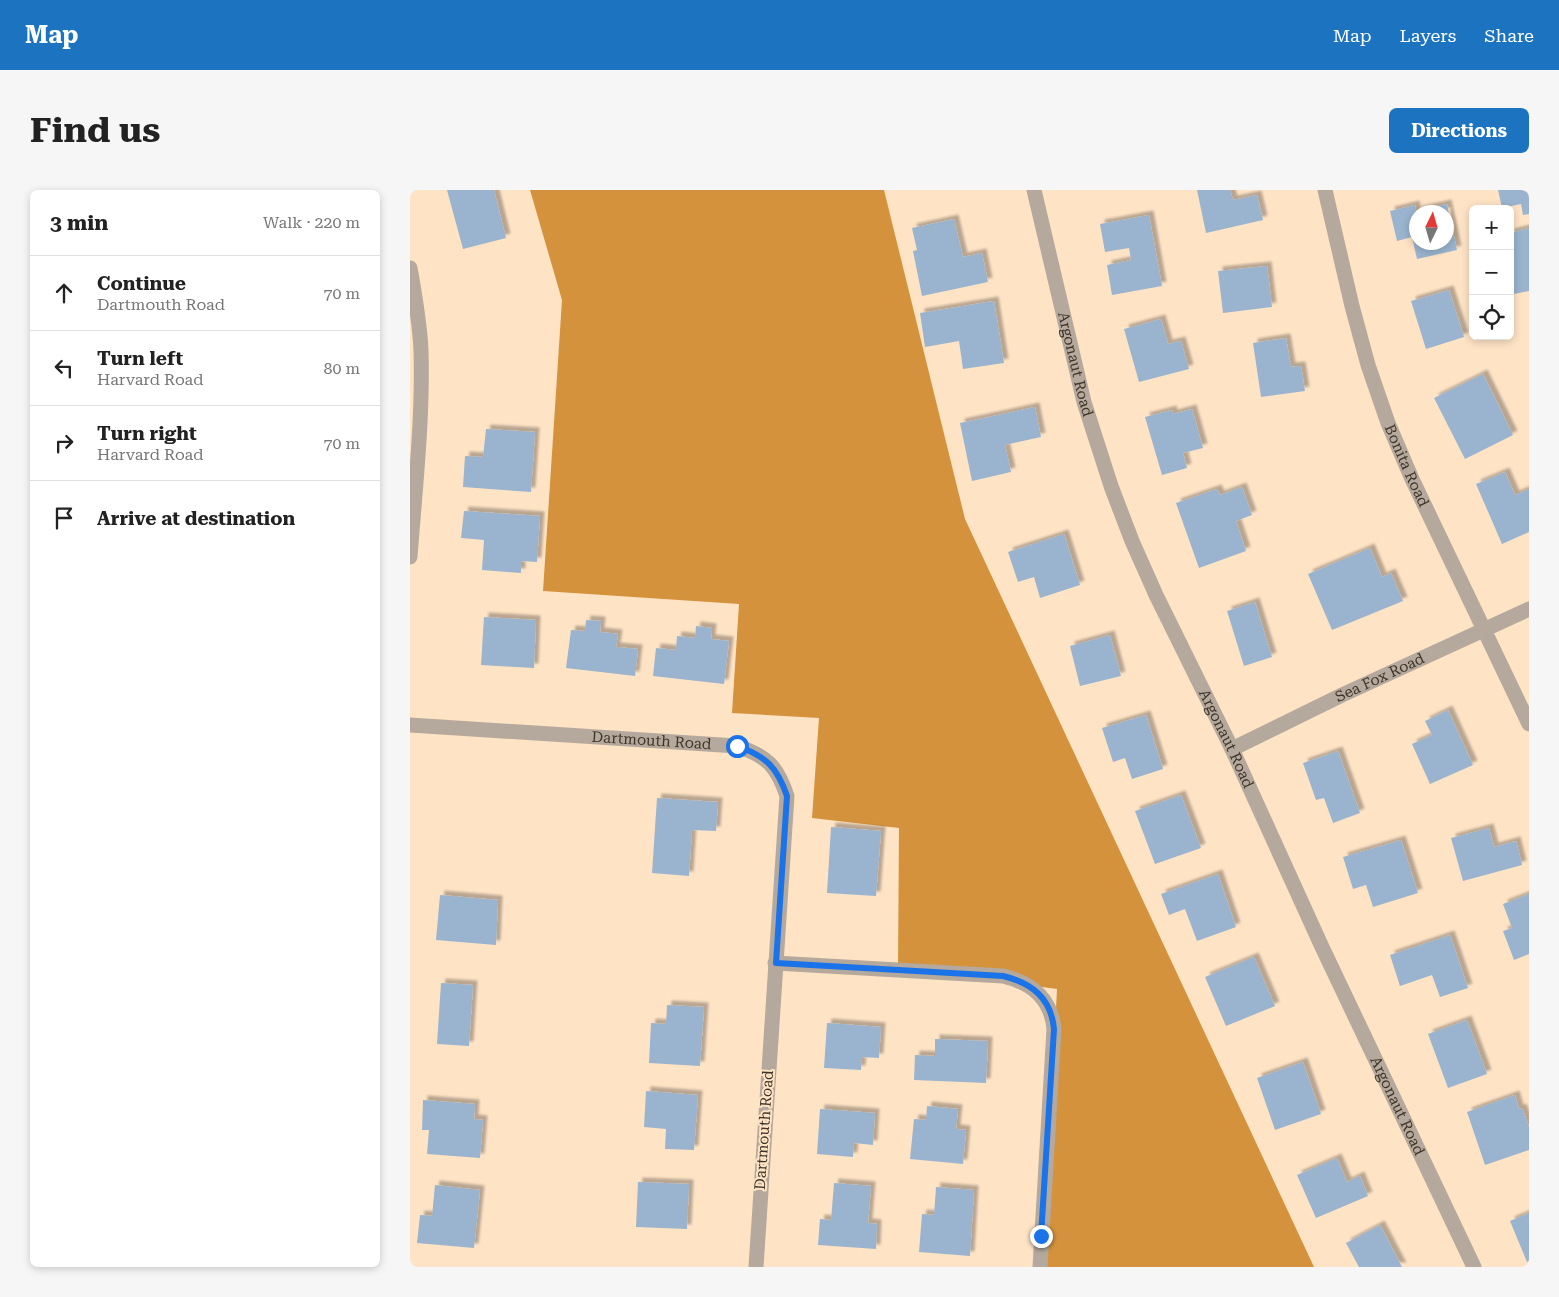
<!DOCTYPE html>
<html lang="en">
<head>
<meta charset="utf-8">
<style>
	:root { --surface:#fff; --page:#f6f6f6; --text:#222; --muted:#767676; --line:#e0e0e0; --accent:#1c74c1 }
	body { margin:0; font-family:"Roboto Serif",serif; background:var(--page); color:var(--text) }
	.controls { position:absolute; right:15px; top:15px; display:grid; overflow:hidden; border-radius:8px; box-shadow:0 2px 8px #0003 }
	.controls button { width:45px; height:45px; display:grid; place-items:center; padding:0; border:0; border-bottom:1px solid var(--line); background:var(--surface); color:var(--text); font:25px sans-serif }
	.compass { position:absolute; left:999px; top:15px; width:45px; height:45px; border-radius:50%; background:var(--surface); box-shadow:0 2px 8px #0003; rotate:5deg }
	.stop { position:absolute; width:15px; height:15px; margin:-11px; border:4px solid #1a73e8; border-radius:50%; background:#fff }
	.stop.end { background:#1a73e8; border-color:#fff; box-shadow:0 1px 5px #0008 }
	.list { margin:0; padding:0; list-style:none }
	h2 { display:flex; justify-content:space-between; align-items:center; height:65px; margin:0; padding:0 20px; font-size:21px }
	h2 small { font-size:16px; font-weight:400; color:var(--muted) }
	.list li { display:grid; grid-template-columns:32px 1fr auto; gap:15px; align-items:center; box-sizing:border-box; height:75px; padding:0 20px; border-top:1px solid var(--line) }
	.list b { display:block; font-size:19px; white-space:nowrap }
	.list p { margin:0; font-size:16px; white-space:nowrap; color:var(--muted) }
	.list em { font-size:16px; font-style:normal; color:var(--muted) }
	.icon { flex:none; width:28px; height:28px; fill:none; stroke:currentColor; stroke-width:2; stroke-linecap:round; stroke-linejoin:round }
	.map { position:relative; flex:none; width:1119px; height:1077px; overflow:hidden; border-radius:8px }
	header { display:flex; align-items:center; gap:30px; box-sizing:border-box; height:70px; padding:0 25px; background:var(--accent); color:#fff }
	header strong { font-size:24px }
	nav { display:flex; gap:28px; margin-inline-start:auto; font-size:18px }
	.intro { display:flex; align-items:center; justify-content:space-between; box-sizing:border-box; height:120px; padding:0 30px }
	h1 { margin:0; font-size:35px }
	.button { padding:12px 22px; border-radius:8px; background:var(--accent); color:#fff; font-size:18px; font-weight:700 }
	main { display:flex; gap:30px; padding:0 30px }
	aside { flex:1; background:var(--surface); border-radius:8px; box-shadow:0 2px 8px #0003 }
	.map>svg:first-child { display:block }
	.forest { fill:#d5923c }
	.building { fill:#9ab4cf; fill-rule:evenodd; filter:url(#shadow) }
	.lines { fill:none; stroke-linecap:round; stroke-linejoin:round }
	.street { stroke:#b4a99c; stroke-width:15 }
	.route { stroke:#1a73e8; stroke-width:6 }
	.labels { text-anchor:middle; dominant-baseline:central; stroke-width:4; stroke-linejoin:round; paint-order:stroke }
	.street-label { font-size:15px; fill:#3e3428; stroke:#fee3c5 }
</style>
</head>
<body>
<header>
<strong>Map</strong>
<nav><a>Map</a><a>Layers</a><a>Share</a></nav>
</header>
<div class="intro"><h1>Find us</h1><a class="button">Directions</a></div>
<main>
<aside>
<h2>3 min<small>Walk · 220 m</small></h2>
<ul class="list">
<li><svg class="icon" aria-label="ahead" viewBox="0 0 24 24"><path d="M12 20V5M6 11l6-6 6 6"/></svg><div><b>Continue</b><p>Dartmouth Road</p></div><em>70 m</em></li>
<li><svg class="icon" aria-label="left" viewBox="0 0 24 24"><path d="M17 20v-9H6M10 6l-5 5 5 5"/></svg><div><b>Turn left</b><p>Harvard Road</p></div><em>80 m</em></li>
<li><svg class="icon" aria-label="right" viewBox="0 0 24 24"><path d="M7 20v-9h11M14 6l5 5-5 5"/></svg><div><b>Turn right</b><p>Harvard Road</p></div><em>70 m</em></li>
<li><svg class="icon" aria-label="arrive" viewBox="0 0 24 24"><path d="M6 21V4h12l-3 4 3 4H6"/></svg><div><b>Arrive at destination</b></div></li>
</ul>
</aside>
<div class="map">
<svg width="1119" height="1077" viewBox="0 0 1119 1077">
	<defs>
		<filter id="shadow"><feDropShadow dx="4.5" dy="-4.5" stdDeviation="1" flood-color="#0004"/></filter>
	</defs>
	<rect width="100%" height="100%" fill="#fee3c5"/>
	<!-- forest -->
	<path class="forest" d="M120,0H474L555,329L904,1077H633L647,799L488,778L489,638L402,628L409,528L322,523L329,414L133,401L152,110Z"/>
	<!-- building -->
	<path class="building" d="M37,0H84L96,48L53,59Z
		M787,0H820L823,10L847,5L853,30L796,43Z
		M1088,0H1119V24L1113,25L1111,14L1092,18Z
		M1037,14L1047,60L1007,69L1002,47L987,51L980,21L1005,15L1006,21ZM1006,22H1036V52H1006Z
		M739,25L752,96L702,105L697,75L721,70L719,58L695,62L690,34Z
		M544,29L553,67L572,63L578,92L512,106L503,61L507,60L502,38Z
		M1119,38V101L1104,104L1100,88V43Z
		M857,76L862,117L813,123L808,81Z
		M1039,100L1054,147L1016,159L1001,111Z
		M584,111L594,173L553,179L549,151L515,157L510,123Z
		M751,129L758,154L771,151L779,179L729,192L714,139Z
		M876,148L881,177L891,176L895,201L851,207L843,153Z
		M1073,184L1103,245L1055,269L1024,208Z
		M625,217L631,247L595,255L601,282L562,291L550,233Z
		M782,219L793,258L773,263L777,278L752,285L735,227L762,220L763,224Z
		M76,239L125,242L121,302L53,297L55,266L73,267Z
		M1095,282L1105,305L1119,299V342L1092,354L1066,294Z
		M832,297L842,325L826,331L836,361L789,378L766,313L807,299L810,305Z
		M54,321L130,326L127,372L111,371V383L72,380L74,350L51,348Z
		M654,344L670,395L630,408L624,387L608,392L598,362Z
		M960,358L972,387L981,383L993,411L922,440L898,384Z
		M845,412L862,467L834,476L817,421Z
		M74,427L126,430L124,478L71,475Z
		M176,430L191,431L190,442L208,444L206,457L228,459L225,486L156,478L161,440L175,441Z
		M286,436L302,438L301,449L319,451L314,494L243,486L246,458L266,460L267,446L285,448Z
		M700,445L711,486L670,496L660,456Z
		M1038,520L1063,575L1020,594L1002,554L1022,545L1015,531Z
		M736,525L753,579L722,589L715,568L703,572L692,538Z
		M928,561L950,623L923,633L914,608L906,610L893,573Z
		M771,605L791,658L745,674L725,621Z
		M247,608L308,612L306,641L282,640L279,686L242,683Z
		M421,637L471,641L466,706L417,703Z
		M1079,638L1084,657L1106,651L1112,675L1053,691L1041,648Z
		M991,650L1008,703L963,717L956,695L943,699L933,667Z
		M808,684L826,737L787,751L775,719L759,725L751,704Z
		M1119,704V764L1104,770L1093,741L1102,738L1093,714Z
		M30,705L88,710L86,755L26,750Z
		M1040,745L1058,798L1030,807L1022,785L990,796L980,765Z
		M844,767L865,816L816,836L795,787Z
		M31,793L63,795L59,856L27,854Z
		M257,815L294,817L290,876L239,873L241,833L256,834Z
		M1057,830L1077,884L1038,898L1018,844Z
		M417,833L471,837L469,868L452,867L451,880L414,878Z
		M525,849L578,851L576,893L504,890L505,865L525,866Z
		M893,872L911,924L865,940L847,888Z
		M236,901L288,905L284,960L255,959L256,939L234,937Z
		M1105,905L1109,919L1112,918L1119,937V960L1075,975L1057,922Z
		M13,910L65,914L64,929L73,930L70,968L17,964L19,940H12Z
		M517,916L548,919L546,939L556,940L553,974L500,969L504,929L516,930Z
		M410,919L465,923L463,955L444,953L443,967L407,964Z
		M927,968L937,992L950,986L958,1006L906,1028L887,985Z
		M228,992L279,994L277,1039L226,1037Z
		M424,993L461,996L458,1033L467,1034L466,1059L408,1055L410,1029L421,1030Z
		M25,995L70,1000L64,1058L7,1053L10,1025L22,1026Z
		M526,997L564,1000L560,1066L509,1062L512,1024L524,1025Z
		M1119,1023V1071L1117,1072L1100,1031Z
		M970,1035L992,1077H949L936,1053Z"/>
	<g class="lines">
		<!-- street -->
		<g class="street">
			<path id="s1" d="M624,0L674,212L701,296L722,351L746,405L822,559L912,757L1064,1077"/>
			<path id="s2" d="M915,0L942,116L958,175L978,233L1002,289L1119,534"/>
			<path d="M0,78C5,106 10,133 11,161C13,230 5,299 0,367"/>
			<path id="s3" d="M0,535L327,556C357,566 367,576 377,606L346,1077"/>
			<path id="s4" d="M822,559L932,505L1119,419"/>
			<path d="M365,773L593,786C622,793 641,808 644,839L630,1077"/>
		</g>
	</g>
	<g class="lines">
		<!-- route -->
		<path class="route" d="M327,556C356,566 367,577 377,606L366,773L593,786C622,793 641,808 644,839L631,1046"/>
	</g>
	<g class="labels">
		<!-- street labels -->
		<g class="street-label">
			<text stroke="none"><textPath href="#s1" startOffset="179">Argonaut Road</textPath></text>
			<text stroke="none"><textPath href="#s2" startOffset="288">Bonita Road</textPath></text>
			<text stroke="none"><textPath href="#s4" startOffset="164">Sea Fox Road</textPath></text>
			<text stroke="none"><textPath href="#s1" startOffset="584">Argonaut Road</textPath></text>
			<text stroke="none"><textPath href="#s3" startOffset="242">Dartmouth Road</textPath></text>
			<text stroke="none"><textPath href="#s1" startOffset="989">Argonaut Road</textPath></text>
			<text transform="translate(354 940) rotate(-86)">Dartmouth Road</text>
		</g>
	</g>
</svg>
<div class="controls">
<button>+</button>
<button>−</button>
<button><svg class="icon" aria-label="locate" viewBox="0 0 24 24"><circle cx="12" cy="12" r="6"/><path d="M12 2v4M12 18v4M2 12h4M18 12h4"/></svg></button>
</div>
<svg class="compass" viewBox="-18 -18 36 36"><path d="M0-13l5 13h-10z" fill="#e53935"/><path d="M0 13l5-13h-10z" fill="#767676"/></svg>
<div class="stop" style="left:327px;top:556px"></div>
<div class="stop end" style="left:631px;top:1046px"></div>
</div>
</main>
</body>
</html>
